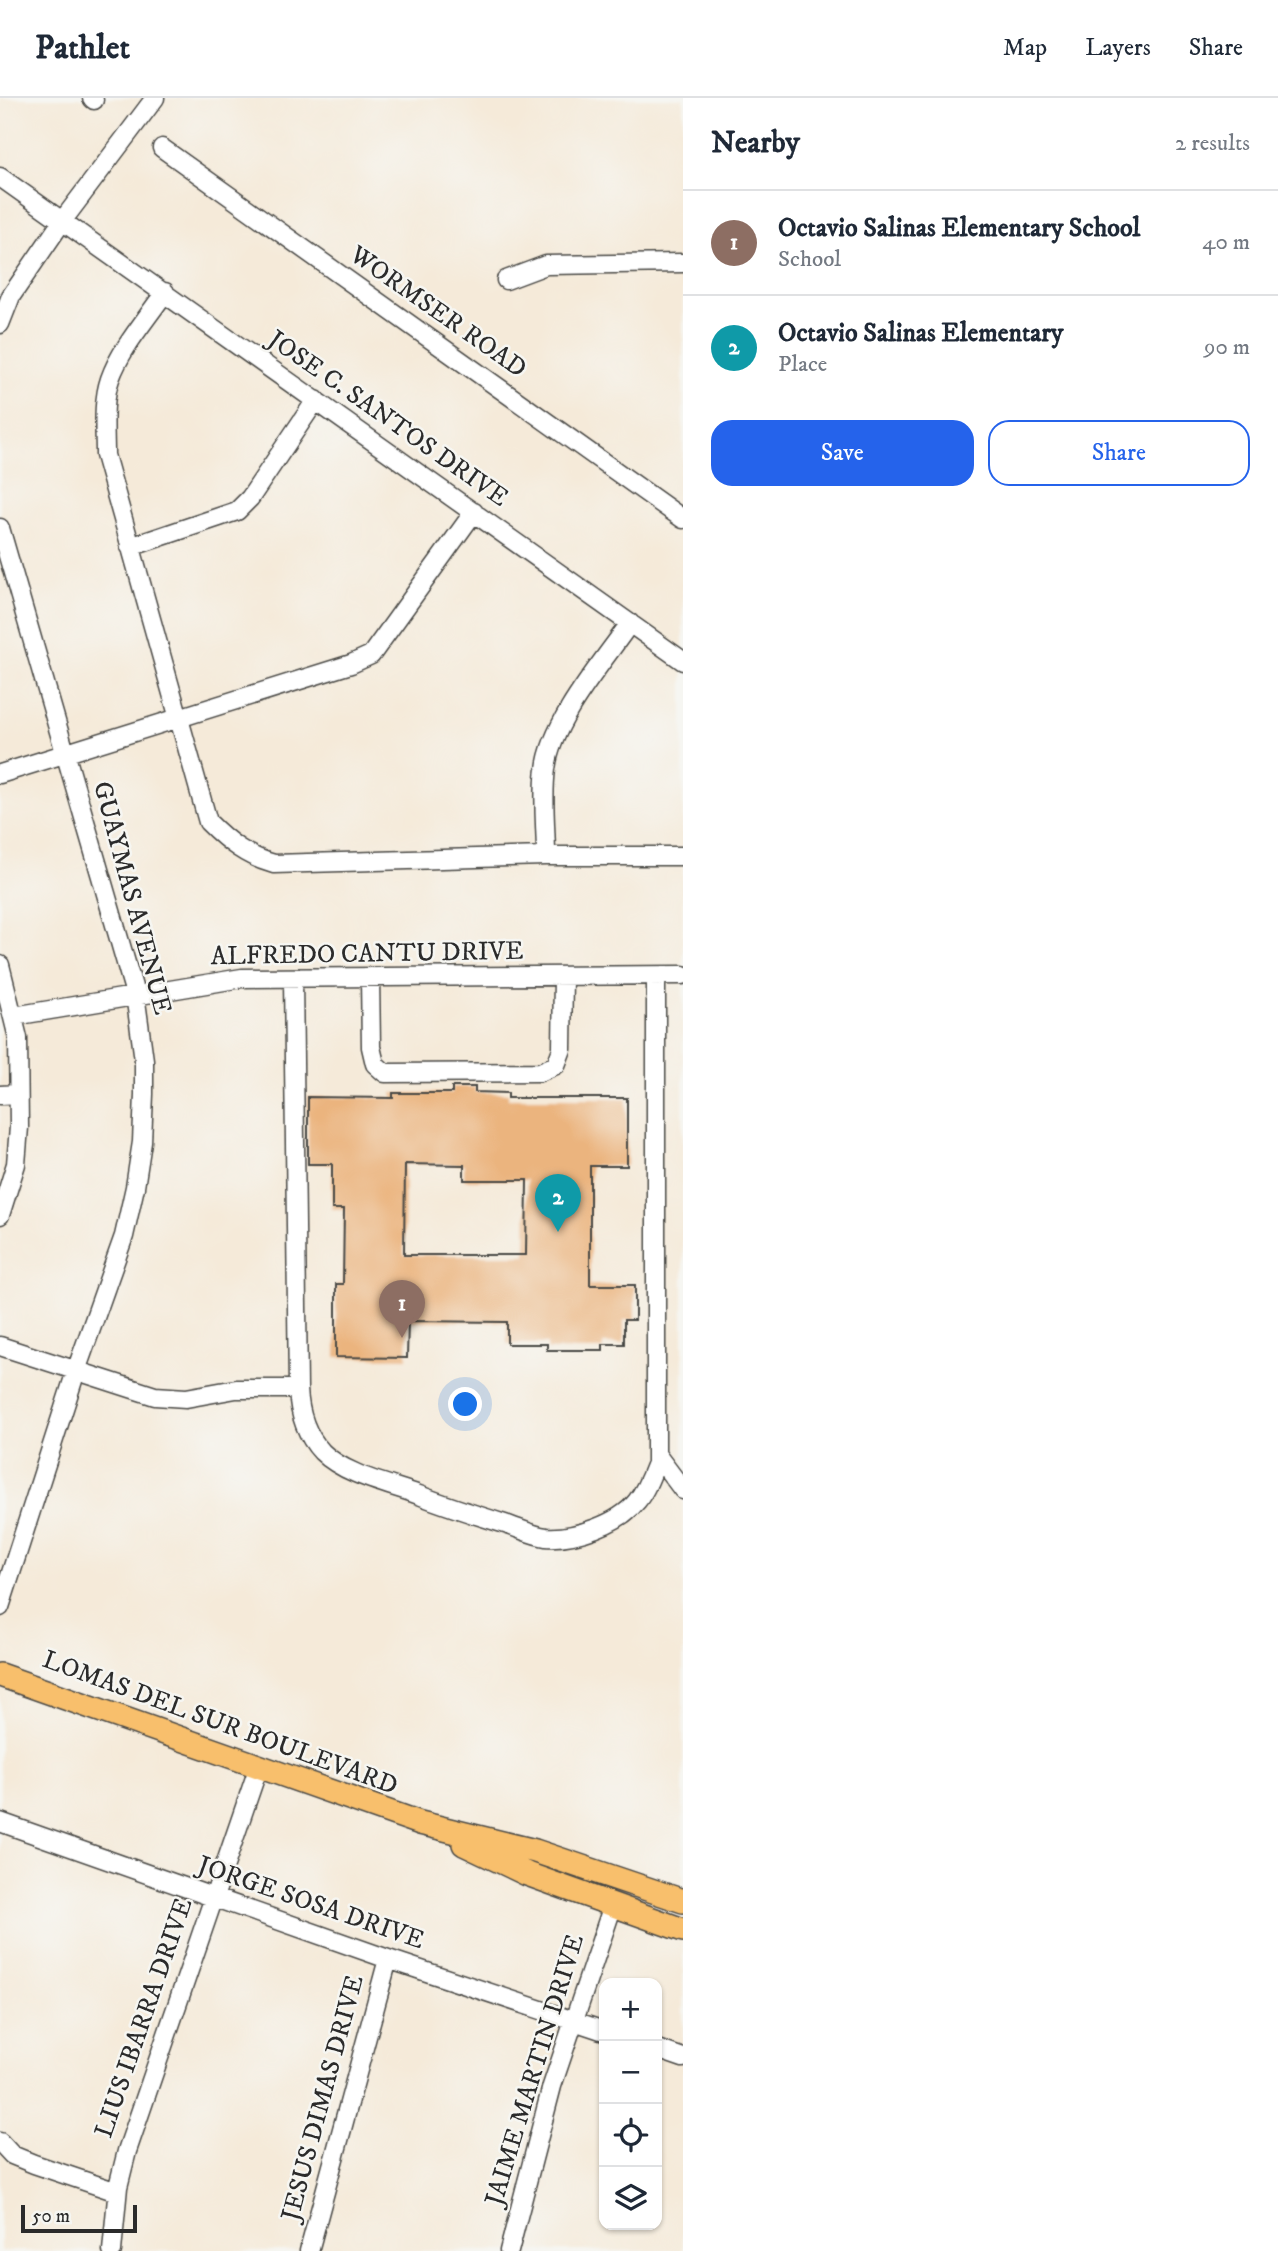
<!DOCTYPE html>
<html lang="en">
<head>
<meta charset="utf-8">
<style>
	:root { --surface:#fff; --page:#f2f2f3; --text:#1f2937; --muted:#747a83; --line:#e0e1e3; --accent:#2563eb }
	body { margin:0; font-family:"IM FELL DW Pica",serif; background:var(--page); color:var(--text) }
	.controls { position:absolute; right:21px; bottom:21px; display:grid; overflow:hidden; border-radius:14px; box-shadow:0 2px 5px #0004 }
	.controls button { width:63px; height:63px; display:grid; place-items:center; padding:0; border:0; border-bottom:2px solid var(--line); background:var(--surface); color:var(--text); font:35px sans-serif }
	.scale { position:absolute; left:21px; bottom:18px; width:116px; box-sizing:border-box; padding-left:7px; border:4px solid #2b2b2b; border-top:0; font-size:19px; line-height:24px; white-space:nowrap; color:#2b2b2b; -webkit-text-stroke:5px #f6f6f2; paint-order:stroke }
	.you { position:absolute; left:466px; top:1307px; width:24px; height:24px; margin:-18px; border:5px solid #fff; border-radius:50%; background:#1a73e8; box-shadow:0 0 0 10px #1a73e833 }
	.badge { display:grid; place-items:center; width:46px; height:46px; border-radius:50%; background:var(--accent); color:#fff; font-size:23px; font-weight:700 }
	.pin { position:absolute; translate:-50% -58px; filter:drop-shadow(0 2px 4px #0008) }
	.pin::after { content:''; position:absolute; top:37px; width:24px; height:21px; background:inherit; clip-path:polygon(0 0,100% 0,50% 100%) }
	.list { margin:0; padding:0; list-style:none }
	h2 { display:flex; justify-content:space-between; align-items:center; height:91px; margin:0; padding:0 28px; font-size:30px }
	h2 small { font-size:23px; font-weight:400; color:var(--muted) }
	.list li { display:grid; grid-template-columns:46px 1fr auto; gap:21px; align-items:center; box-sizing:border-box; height:105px; padding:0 28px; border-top:2px solid var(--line) }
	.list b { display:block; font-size:26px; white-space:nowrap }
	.list p { margin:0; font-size:23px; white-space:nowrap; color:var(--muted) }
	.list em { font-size:23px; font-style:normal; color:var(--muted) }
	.actions { display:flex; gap:14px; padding:21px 28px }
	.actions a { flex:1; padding:16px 0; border:2px solid var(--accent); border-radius:21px; text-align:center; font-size:24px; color:var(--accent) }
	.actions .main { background:var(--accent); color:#fff }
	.icon { flex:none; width:38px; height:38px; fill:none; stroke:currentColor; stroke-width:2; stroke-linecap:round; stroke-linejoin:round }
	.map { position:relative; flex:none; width:683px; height:2153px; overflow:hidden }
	header { display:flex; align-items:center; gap:42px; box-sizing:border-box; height:98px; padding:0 35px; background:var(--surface); border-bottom:2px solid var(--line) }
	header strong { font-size:33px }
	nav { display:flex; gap:38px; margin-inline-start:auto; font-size:24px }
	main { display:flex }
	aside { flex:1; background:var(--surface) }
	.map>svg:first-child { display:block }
	.building { fill:#ebb47e; fill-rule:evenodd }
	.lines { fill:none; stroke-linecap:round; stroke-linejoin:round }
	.minor-casing { stroke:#494845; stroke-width:21 }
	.major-casing { stroke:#494845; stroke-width:26 }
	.minor { stroke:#fff; stroke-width:18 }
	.major { stroke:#f8bf6c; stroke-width:23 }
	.labels { text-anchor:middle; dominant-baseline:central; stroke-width:5; stroke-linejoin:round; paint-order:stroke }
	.street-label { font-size:26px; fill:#2b2b2b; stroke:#f6f6f2 }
</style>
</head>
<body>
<header>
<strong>Pathlet</strong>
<nav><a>Map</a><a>Layers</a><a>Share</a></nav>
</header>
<main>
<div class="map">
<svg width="683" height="2153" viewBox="0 0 683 2153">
	<rect width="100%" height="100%" fill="#f6f6f2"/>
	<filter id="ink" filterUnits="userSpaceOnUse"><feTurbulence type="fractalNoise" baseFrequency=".0143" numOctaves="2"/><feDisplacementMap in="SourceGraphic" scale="14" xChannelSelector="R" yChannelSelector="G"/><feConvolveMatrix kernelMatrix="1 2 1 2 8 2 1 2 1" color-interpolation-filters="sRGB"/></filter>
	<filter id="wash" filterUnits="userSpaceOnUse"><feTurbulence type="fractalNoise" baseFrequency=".00686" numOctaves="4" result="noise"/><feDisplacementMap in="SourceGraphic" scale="28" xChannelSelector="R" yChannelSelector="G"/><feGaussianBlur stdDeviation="1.57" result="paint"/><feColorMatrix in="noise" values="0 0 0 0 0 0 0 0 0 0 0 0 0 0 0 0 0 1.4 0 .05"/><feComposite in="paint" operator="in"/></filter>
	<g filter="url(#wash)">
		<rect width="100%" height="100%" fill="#f5ead9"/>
		<g id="blocks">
			<!-- building -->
			<path class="building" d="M452,989H475V994L508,995V1000H627V1068H590V1187H635V1222H624V1246H603V1252H547V1246H507V1224L408,1223L407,1260L336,1259V1186H343L344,1111H332V1066H308V999L393,1000V995H452ZM405,1066L464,1067V1082H527L526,1157H404Z"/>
		</g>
	</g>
	<g filter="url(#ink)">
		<use href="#blocks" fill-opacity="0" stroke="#494845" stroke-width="2"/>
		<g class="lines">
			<defs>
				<path id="minor" d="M92,0L94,2
					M162,50L683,421
					M0,79L683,563
					M506,182L546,167L683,165
					M165,194C146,222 121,250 110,281C102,304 105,333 105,357L208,724C228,744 247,759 274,766L546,758H683
					M0,226L11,198L63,122L155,0
					M0,430L135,896L144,962V996L142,1044L135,1089L124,1138L76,1273L0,1509
					M130,449L237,413L250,400L316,302
					M0,676L351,566L371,557L474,414
					M546,758C546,730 542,699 546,671C551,624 603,564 630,525
					M0,867L18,940L19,1029L16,1066L0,1117
					M370,879L371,949L375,966L385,975L540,974L556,967L562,951L563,878
					M293,880L298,1291
					M14,918L242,880L683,877
					M0,997L18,996
					M0,1248L155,1298L186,1300L236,1291H298C299,1314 305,1336 322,1354C345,1377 389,1386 419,1397C447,1408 476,1417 505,1426C518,1430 532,1437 546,1439C574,1441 619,1426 637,1403C646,1392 651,1378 656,1365V878
					M656,1356L683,1392
					M0,1724L388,1861L604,1933
					M657,1951L683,1960
					M0,2044L12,2057L34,2066L117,2094
					M112,2153L118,2089L127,2053L259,1668
					M309,2153L388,1861
					M509,2153L552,1988L613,1807"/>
				<path id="major" d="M0,1577L420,1725L535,1753L683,1803
					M464,1746L527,1776L683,1832"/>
			</defs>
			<!-- minor casing -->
			<use href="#minor" class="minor-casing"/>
			<!-- major casing -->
			<use href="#major" class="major-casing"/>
			<!-- minor -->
			<use href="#minor" class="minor"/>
			<!-- major -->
			<use href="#major" class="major"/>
		</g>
	</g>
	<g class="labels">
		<!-- street labels -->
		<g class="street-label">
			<text transform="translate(438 214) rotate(35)">WORMSER ROAD</text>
			<text transform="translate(388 321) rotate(35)">JOSE C. SANTOS DRIVE</text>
			<text transform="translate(132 800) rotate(75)">GUAYMAS AVENUE</text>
			<text transform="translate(367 856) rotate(-1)">ALFREDO CANTU DRIVE</text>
			<text transform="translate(220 1625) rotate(20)">LOMAS DEL SUR BOULEVARD</text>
			<text transform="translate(311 1805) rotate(19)">JORGE SOSA DRIVE</text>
			<text transform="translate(144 1920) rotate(-71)">LIUS IBARRA DRIVE</text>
			<text transform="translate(535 1972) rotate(-73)">JAIME MARTIN DRIVE</text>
			<text transform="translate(323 2000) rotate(-75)">JESUS DIMAS DRIVE</text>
		</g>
	</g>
</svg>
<div class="controls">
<button>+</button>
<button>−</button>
<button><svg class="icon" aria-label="locate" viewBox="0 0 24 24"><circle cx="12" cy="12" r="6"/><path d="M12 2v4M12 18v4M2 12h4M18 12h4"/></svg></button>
<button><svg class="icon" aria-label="layers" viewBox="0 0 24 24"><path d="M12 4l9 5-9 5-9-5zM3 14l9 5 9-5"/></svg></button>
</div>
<div class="scale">50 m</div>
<div class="you"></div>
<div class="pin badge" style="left:402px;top:1240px;background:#8d6e63">1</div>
<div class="pin badge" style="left:558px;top:1134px;background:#0f9aa8">2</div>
</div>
<aside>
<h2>Nearby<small>2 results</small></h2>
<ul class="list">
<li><span class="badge" style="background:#8d6e63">1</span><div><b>Octavio Salinas Elementary School</b><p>School</p></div><em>40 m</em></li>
<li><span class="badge" style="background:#0f9aa8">2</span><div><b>Octavio Salinas Elementary</b><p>Place</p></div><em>90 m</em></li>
</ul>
<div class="actions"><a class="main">Save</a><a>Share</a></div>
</aside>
</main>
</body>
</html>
